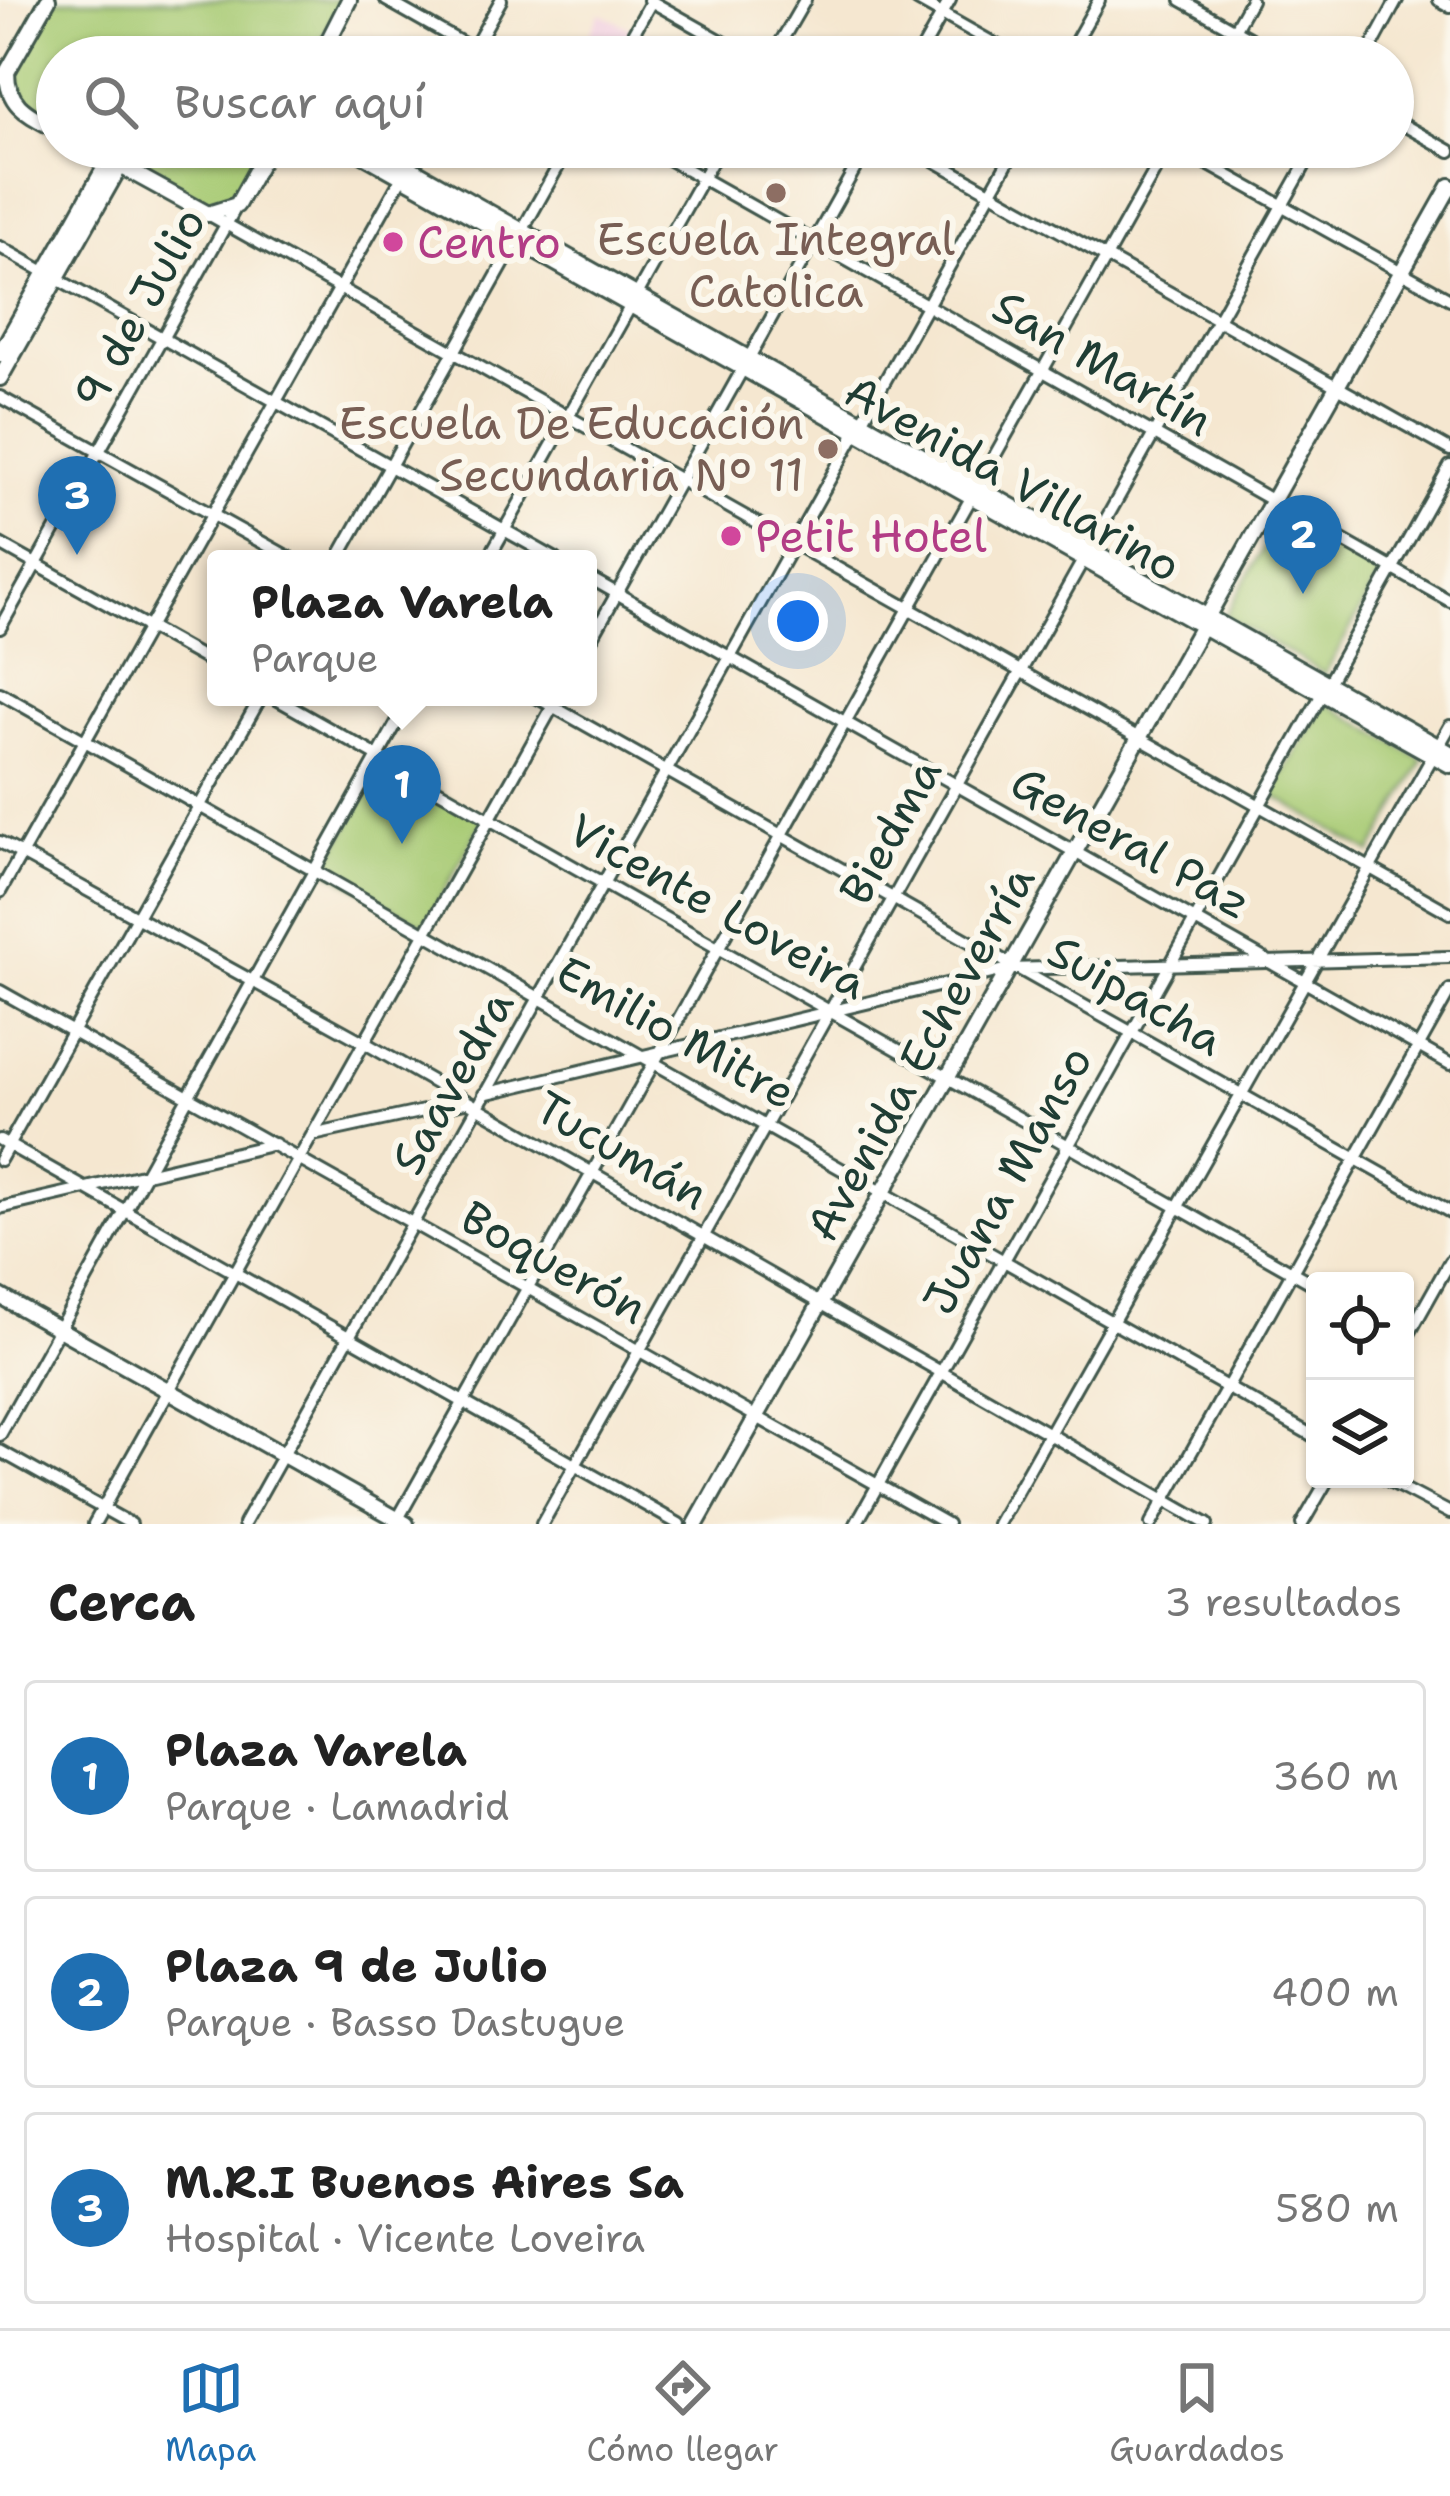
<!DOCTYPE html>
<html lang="es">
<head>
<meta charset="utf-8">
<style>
	:root { --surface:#fff; --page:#f6f6f6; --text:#222; --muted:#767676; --line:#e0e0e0; --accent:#1f6fb2 }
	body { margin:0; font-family:"Shantell Sans",sans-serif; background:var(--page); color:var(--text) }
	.controls { position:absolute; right:36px; bottom:36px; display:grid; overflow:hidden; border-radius:12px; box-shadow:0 3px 9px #0004 }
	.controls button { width:108px; height:108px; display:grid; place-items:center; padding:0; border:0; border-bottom:3px solid var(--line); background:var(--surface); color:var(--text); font:60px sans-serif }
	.you { position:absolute; left:798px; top:621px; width:42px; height:42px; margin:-30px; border:9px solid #fff; border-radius:50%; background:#1a73e8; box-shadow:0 0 0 18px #1a73e833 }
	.badge { display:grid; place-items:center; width:78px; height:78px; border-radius:50%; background:var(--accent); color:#fff; font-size:39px; font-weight:700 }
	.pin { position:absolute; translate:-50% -99px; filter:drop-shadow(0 3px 6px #0008) }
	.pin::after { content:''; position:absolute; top:63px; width:42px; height:36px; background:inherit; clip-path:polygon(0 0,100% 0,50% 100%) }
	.popup { position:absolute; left:207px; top:550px; width:390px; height:156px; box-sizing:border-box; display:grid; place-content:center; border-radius:12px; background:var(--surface); filter:drop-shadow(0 3px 9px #0005); font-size:39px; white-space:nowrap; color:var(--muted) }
	.popup b { font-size:45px; color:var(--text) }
	.popup::after { content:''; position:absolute; left:50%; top:100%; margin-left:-24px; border:24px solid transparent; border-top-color:var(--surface) }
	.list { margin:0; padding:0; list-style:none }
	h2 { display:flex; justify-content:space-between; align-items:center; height:156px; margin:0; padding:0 48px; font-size:51px }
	h2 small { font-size:39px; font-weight:400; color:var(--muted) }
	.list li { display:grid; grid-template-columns:78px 1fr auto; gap:36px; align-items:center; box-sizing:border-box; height:192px; margin:0 24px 24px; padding:0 24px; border:3px solid var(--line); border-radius:12px }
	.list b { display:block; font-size:45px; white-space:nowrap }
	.list p { margin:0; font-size:39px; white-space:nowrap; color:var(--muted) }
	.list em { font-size:39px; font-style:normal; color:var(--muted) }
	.icon { flex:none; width:66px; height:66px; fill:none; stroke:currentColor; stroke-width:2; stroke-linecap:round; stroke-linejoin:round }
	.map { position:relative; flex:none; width:1450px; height:1524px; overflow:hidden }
	.search { position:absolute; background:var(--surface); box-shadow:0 3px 9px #0004; left:36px; right:36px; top:36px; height:132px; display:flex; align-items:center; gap:30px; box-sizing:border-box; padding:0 42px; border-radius:66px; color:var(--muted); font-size:45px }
	.sheet { height:804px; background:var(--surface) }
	nav { display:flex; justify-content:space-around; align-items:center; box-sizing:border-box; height:168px; border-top:3px solid var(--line); background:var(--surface); font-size:33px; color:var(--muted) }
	nav a { display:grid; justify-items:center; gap:6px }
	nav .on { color:var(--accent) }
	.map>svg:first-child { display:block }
	.built { fill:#f2cfe1 }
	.green { fill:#a7ca73; stroke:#638454; stroke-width:3 }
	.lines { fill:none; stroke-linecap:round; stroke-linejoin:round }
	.minor-casing { stroke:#3f564b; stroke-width:16 }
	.major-casing { stroke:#3f564b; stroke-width:20 }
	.minor { stroke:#fff; stroke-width:10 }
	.major { stroke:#fff; stroke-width:14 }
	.education-dot { fill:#8d6e63; stroke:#fbf7ec; stroke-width:4.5 }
	.hotel-dot { fill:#d1479c; stroke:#fbf7ec; stroke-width:4.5 }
	.labels { text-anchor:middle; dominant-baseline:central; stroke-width:12; stroke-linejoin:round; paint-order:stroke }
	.education-label { font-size:45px; fill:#785e54; stroke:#fbf7ec }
	.hotel-label { font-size:45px; fill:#b23c85; stroke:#fbf7ec; text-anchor:start }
	.street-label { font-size:45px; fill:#1f3d34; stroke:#fbf7ec }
</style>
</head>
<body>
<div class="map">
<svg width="1450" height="1524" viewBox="0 0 1450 1524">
	<rect width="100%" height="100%" fill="#fbf7ec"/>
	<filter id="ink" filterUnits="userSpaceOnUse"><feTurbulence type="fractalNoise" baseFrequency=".00833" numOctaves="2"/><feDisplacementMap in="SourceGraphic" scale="24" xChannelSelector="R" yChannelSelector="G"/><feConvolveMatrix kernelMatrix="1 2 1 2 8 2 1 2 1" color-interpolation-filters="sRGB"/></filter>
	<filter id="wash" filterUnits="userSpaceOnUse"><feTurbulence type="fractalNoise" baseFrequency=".004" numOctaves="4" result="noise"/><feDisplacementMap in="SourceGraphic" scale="48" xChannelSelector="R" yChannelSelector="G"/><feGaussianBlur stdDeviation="2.7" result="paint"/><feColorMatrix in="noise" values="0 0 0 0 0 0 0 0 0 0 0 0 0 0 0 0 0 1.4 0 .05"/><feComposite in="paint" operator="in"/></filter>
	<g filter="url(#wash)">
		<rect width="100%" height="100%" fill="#f5e7d0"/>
		<!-- built -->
		<path class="built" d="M600,13L631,29L619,53L588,37Z"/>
		<!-- green -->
		<path class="green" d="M54,0H341V5L312,57H57V120L23,101L16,69Z
			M106,147H261L234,195L207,204Z
			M1282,516L1381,573L1325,674L1225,616Z
			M1326,703L1423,760L1371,853L1271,794Z
			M384,761L484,819L425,926L325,869Z"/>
	</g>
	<g filter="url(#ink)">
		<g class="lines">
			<defs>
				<path id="minor" d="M386,0L487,57
					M649,0L750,57
					M917,0L1018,57
					M1181,0L1283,57
					M1439,0L1450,6
					M469,57L501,0
					M620,57L652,0
					M772,57L805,0
					M918,57L950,0
					M1067,57L1099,0
					M1219,57L1251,0
					M1366,57L1397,0
					M1393,119L1450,151
					M647,147L1450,601
					M910,147L1450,450
					M1177,147L1450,299
					M208,214L1450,913
					M0,247L556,559
					M0,397L292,559
					M0,544L216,665
					M338,559L569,147
					M488,559L720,147
					M588,577L1450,1064
					M0,628L237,205
					M588,645L867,147
					M0,693L1315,1437
					M273,697L1315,1285
					M536,697L1450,1212
					M0,842L365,1043L1207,1524
					M0,892L419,147
					M0,991L947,1524
					M484,1094L1009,969L1450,957
					M313,1135L465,1102
					M0,1140L679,1524
					M0,1160L261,697
					M0,1208L275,1144
					M1405,1341L1450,1261
					M0,1435L411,697
					M0,1451L131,1524
					M1385,1479L1450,1513
					M94,1524L558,697
					M244,1524L1016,147
					M395,1524L1168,147
					M542,1524L1315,147
					M856,1524L1450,466
					M998,1524L1450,726
					M1151,1524L1450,990
					M1302,1524L1328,1479"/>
				<path id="major" d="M48,0L7,72C7,107 30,115 57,130
					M320,57L349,0
					M86,147L208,214L237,205L269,147
					M349,147L1450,765
					M373,147L1450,753
					M0,354L109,160
					M0,378L120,166
					M0,1296L406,1524
					M696,1524L1450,186"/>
			</defs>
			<!-- minor casing -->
			<use href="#minor" class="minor-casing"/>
			<!-- major casing -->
			<use href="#major" class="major-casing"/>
			<!-- minor -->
			<use href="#minor" class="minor"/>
			<!-- major -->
			<use href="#major" class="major"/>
		</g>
	</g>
	<!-- markers -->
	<g class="education-dot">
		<circle cx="776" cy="193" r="12"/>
		<circle cx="828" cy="449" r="12"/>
	</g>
	<g class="hotel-dot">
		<circle cx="393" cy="242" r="12"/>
		<circle cx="731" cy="536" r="12"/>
	</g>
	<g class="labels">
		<!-- education labels -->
		<g class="education-label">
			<text x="776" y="239">Escuela Integral<tspan x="776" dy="52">Catolica</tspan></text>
			<text x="804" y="423" text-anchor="end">Escuela De Educación<tspan x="804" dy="52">Secundaria Nº 11</tspan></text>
		</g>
		<!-- hotel labels -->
		<g class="hotel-label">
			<text x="417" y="242">Centro</text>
			<text x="755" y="536">Petit Hotel</text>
		</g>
		<!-- street labels -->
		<g class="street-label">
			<text transform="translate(139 308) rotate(-61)">9 de Julio</text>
			<text transform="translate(1103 363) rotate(30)">San Martín</text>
			<text transform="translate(1013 478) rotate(29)">Avenida Villarino</text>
			<text transform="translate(890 831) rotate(-61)">Biedma</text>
			<text transform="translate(1131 842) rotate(29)">General Paz</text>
			<text transform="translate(718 906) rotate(29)">Vicente Loveira</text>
			<text transform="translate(1136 995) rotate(30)">Suipacha</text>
			<text transform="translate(676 1032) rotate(29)">Emilio Mitre</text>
			<text transform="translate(920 1053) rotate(-61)">Avenida Echeverría</text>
			<text transform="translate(452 1082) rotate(-61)">Saavedra</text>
			<text transform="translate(622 1150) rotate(30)">Tucumán</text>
			<text transform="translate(1007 1180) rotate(-61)">Juana Manso</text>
			<text transform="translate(554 1262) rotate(29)">Boquerón</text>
		</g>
	</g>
</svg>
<div class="controls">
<button><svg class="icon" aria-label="locate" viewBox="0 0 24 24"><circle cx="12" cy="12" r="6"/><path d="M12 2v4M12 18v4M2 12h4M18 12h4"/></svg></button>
<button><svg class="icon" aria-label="layers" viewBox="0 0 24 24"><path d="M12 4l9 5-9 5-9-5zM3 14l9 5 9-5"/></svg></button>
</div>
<div class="you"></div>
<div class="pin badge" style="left:402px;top:844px">1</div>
<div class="popup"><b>Plaza Varela</b>Parque</div>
<div class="pin badge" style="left:1303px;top:594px">2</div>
<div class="pin badge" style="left:77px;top:555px">3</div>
<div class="search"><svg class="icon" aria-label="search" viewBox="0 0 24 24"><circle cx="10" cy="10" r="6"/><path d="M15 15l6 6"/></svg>Buscar aquí</div>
</div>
<section class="sheet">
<h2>Cerca<small>3 resultados</small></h2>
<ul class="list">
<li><span class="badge">1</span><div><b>Plaza Varela</b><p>Parque · Lamadrid</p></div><em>360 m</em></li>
<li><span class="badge">2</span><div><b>Plaza 9 de Julio</b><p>Parque · Basso Dastugue</p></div><em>400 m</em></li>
<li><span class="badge">3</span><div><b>M.R.I Buenos Aires Sa</b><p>Hospital · Vicente Loveira</p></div><em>580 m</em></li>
</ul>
</section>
<nav>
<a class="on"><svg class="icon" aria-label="map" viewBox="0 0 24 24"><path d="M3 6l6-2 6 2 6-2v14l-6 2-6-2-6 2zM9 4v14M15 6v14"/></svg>Mapa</a>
<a><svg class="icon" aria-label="directions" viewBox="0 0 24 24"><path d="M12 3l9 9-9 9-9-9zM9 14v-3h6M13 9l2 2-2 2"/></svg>Cómo llegar</a>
<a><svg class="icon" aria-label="saved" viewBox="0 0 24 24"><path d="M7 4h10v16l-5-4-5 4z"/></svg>Guardados</a>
</nav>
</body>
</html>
